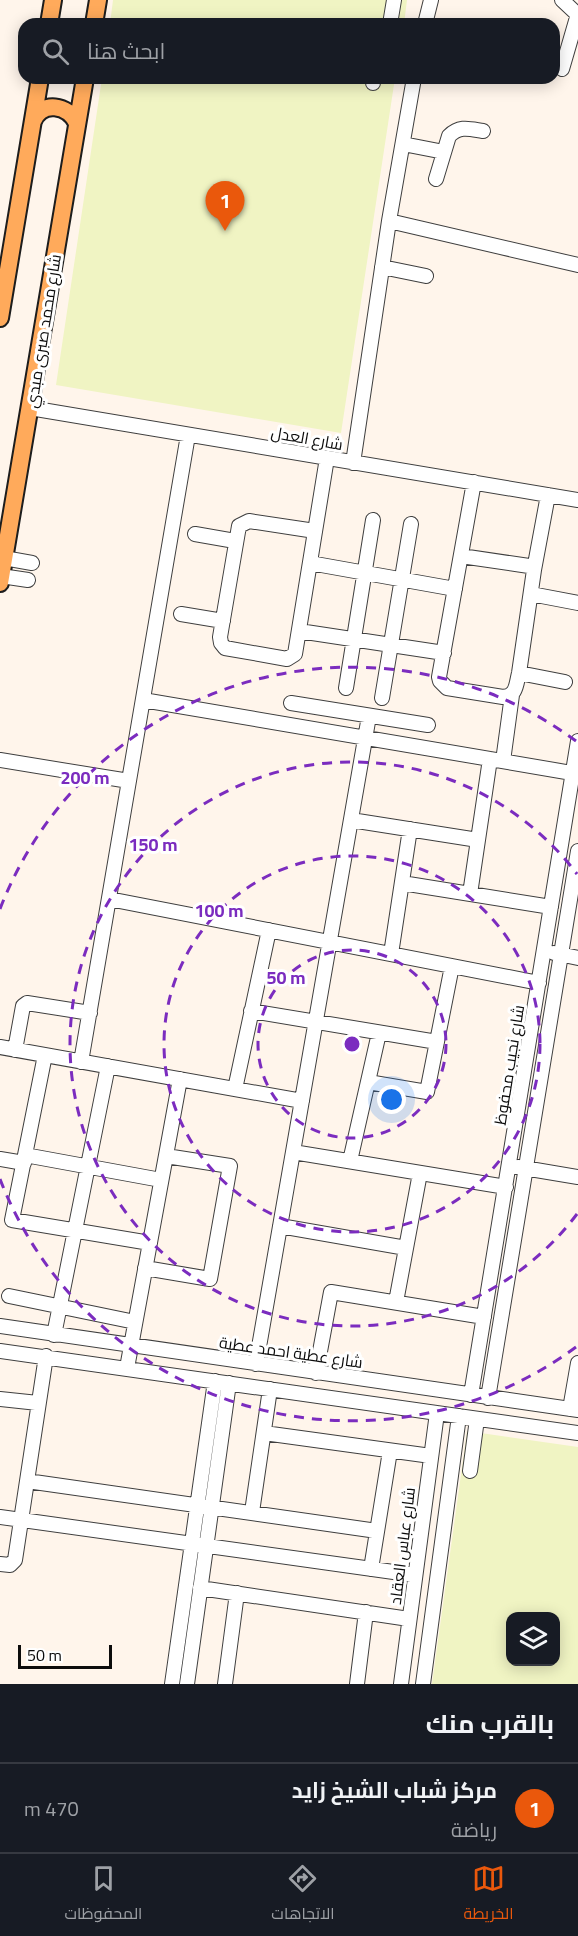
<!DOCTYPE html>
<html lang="ar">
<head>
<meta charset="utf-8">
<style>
	:root { --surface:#171b24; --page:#20242c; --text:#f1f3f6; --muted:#9ea1a6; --line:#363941; --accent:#ea580c }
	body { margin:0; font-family:Georgia,Cairo,serif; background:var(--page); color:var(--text); direction:rtl }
	.controls { position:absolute; right:18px; bottom:18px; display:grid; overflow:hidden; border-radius:12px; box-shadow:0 3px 15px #0003 }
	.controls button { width:54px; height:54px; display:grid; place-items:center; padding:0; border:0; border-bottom:2px solid var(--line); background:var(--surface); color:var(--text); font:30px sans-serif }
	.scale { position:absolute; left:18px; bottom:15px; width:94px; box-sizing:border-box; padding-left:6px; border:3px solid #0c0c0c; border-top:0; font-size:16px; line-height:21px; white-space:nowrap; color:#0c0c0c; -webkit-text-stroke:4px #fff; paint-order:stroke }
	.you { position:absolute; left:392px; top:1100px; width:21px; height:21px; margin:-15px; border:4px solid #fff; border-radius:50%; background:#1a73e8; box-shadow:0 0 0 9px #1a73e833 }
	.badge { display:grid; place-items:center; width:39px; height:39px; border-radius:50%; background:var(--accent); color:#fff; font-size:20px; font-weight:700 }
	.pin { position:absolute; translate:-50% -50px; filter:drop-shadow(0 2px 3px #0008) }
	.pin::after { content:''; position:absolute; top:32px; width:21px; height:18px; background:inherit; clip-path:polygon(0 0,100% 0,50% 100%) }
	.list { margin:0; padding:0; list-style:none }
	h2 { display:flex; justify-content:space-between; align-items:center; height:78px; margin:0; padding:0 24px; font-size:26px }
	h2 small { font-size:20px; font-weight:400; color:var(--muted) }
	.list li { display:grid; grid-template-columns:39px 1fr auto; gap:18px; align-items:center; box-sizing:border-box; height:90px; padding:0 24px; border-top:2px solid var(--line) }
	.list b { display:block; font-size:22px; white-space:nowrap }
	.list p { margin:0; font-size:20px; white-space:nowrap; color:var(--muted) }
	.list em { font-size:20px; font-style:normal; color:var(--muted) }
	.icon { flex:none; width:33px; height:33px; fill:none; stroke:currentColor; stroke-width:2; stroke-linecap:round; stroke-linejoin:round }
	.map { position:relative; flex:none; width:578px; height:1684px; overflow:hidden; direction:ltr }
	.search { position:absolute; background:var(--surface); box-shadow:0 3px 15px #0003; left:18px; right:18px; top:18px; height:66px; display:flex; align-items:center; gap:15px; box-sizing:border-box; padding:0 21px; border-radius:18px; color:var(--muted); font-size:22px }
	.sheet { height:168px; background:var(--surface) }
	nav { display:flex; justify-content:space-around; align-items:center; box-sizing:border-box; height:84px; border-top:2px solid var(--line); background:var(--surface); font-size:16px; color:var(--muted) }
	nav a { display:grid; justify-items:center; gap:3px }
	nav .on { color:var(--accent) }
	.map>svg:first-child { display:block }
	.pitch { fill:#f0f4c3; fill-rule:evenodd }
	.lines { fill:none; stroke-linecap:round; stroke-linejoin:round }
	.minor-casing { stroke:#3f3f3f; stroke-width:16 }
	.major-casing { stroke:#1d1d1d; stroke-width:20 }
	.minor { stroke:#fff; stroke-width:14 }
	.major { stroke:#ffaa5b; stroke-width:16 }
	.ring { fill:none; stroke:#7b2cbf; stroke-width:3; stroke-dasharray:10 8 }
	.labels { text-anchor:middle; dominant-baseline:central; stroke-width:6; stroke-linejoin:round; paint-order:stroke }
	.street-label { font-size:16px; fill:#0c0c0c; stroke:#fff }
	.centre { fill:#7b2cbf; stroke:#fff; stroke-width:3 }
	.ring-label { font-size:18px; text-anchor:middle; font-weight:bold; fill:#7b2cbf; stroke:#fff; stroke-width:6; stroke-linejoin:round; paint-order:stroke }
</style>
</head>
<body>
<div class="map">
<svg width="578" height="1684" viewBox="0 0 578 1684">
	<rect width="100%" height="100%" fill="#fff5eb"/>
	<!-- pitch -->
	<path class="pitch" d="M113,0H407L404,24H110Z
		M102,78H395L341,433L56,385Z
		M467,1431L578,1447V1684H432ZM510,1616H556V1662H510Z"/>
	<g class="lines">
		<defs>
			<path id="minor" d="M562,0L578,15
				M390,24L394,0
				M425,24L431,0
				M562,69L578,14
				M373,83V78
				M403,144L444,152
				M436,179L449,136C460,125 470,129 483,131
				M389,221L578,265
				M382,267L426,276
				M30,408L578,500
				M353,463L389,221L414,78
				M315,531L249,521L239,526L220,637L221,643L225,648L287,659L295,654L327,458
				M195,534L235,541
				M461,556L529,566L534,570L519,673C516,684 517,696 503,697L447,688L440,681L439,677L474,482
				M4,558L32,563
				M310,563L455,589
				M534,570L548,495
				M1,576L28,580
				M531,594L578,603
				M181,614L223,621
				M299,631L444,653
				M519,673L565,682
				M346,688L373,520
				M382,698L411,524
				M143,700L578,774
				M291,703L428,725
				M0,760L129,781
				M503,761L512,695
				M351,820L478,840
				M402,883L551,907
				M470,894L490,759
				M109,899L539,983
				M554,953L578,958
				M391,954L410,829
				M251,1011L437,1042
				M0,1047L302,1101
				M15,1050L23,1006L27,1003L90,1013
				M45,1055L12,1220L150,1243
				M81,1062L188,435
				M368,1082L427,1092L452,966
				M235,1089L269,930
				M293,1152L506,1187
				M25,1155L161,1180
				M0,1159L24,1163
				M350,1161L379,1033
				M518,1167L578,1177
				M280,1226L406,1248
				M145,1268L210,1279L230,1166L166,1156
				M9,1296L135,1322
				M396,1302L420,1173
				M0,1326L578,1410
				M54,1335L108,1066
				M0,1351L578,1433
				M256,1364L369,716
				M127,1368L180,1079
				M316,1373L331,1292L484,1317
				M471,1395L578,741
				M488,1398L578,851
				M0,1399L38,1403
				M570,1409L578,1363
				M264,1433L431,1456
				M470,1471L477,1419
				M27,1481L377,1531
				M252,1512L270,1389
				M0,1517L415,1575
				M0,1564L10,1565L15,1560L46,1356
				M371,1569L390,1451
				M200,1588L409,1619
				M172,1684L215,1381
				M187,1684L229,1383
				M225,1684L237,1593
				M357,1684L366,1612
				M401,1684L437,1413
				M423,1684L459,1416"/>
			<path id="major" d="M49,24L53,0
				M94,24L98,0
				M33,121C42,100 68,105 77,123
				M0,318L40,78
				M0,583L85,78"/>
		</defs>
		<!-- minor casing -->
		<use href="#minor" class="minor-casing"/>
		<!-- major casing -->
		<use href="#major" class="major-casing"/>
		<!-- minor -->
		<use href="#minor" class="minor"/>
		<!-- major -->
		<use href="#major" class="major"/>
	</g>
	<!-- distance rings -->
	<g class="ring">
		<circle cx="352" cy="1044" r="94"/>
		<circle cx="352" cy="1044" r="188"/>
		<path d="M577 1214A282 282 0 1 1 577 874"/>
		<path d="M576 1347A377 377 0 0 1 0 1179M0 909A377 377 0 0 1 576 741"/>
	</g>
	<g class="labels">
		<!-- street labels -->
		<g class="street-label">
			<text transform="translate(43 331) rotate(-81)">شارع محمد صبرى مبدي</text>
			<text transform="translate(307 438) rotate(10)">شارع العدل</text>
			<text transform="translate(509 1065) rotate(-81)">شارع نجيب محفوظ</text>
			<text transform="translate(291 1352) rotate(8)">شارع عطية احمد عطية</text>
			<text transform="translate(402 1546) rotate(-83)">شارع عباس العقاد</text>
		</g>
	</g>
	<circle cx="352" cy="1044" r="9" class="centre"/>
	<g class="ring-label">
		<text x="85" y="784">200 m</text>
		<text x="153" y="851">150 m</text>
		<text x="219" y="917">100 m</text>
		<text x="286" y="984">50 m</text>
	</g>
</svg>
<div class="controls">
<button><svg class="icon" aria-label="layers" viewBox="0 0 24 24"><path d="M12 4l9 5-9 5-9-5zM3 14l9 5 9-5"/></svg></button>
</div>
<div class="scale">50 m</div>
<div class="you"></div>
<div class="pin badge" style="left:225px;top:231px">1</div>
<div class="search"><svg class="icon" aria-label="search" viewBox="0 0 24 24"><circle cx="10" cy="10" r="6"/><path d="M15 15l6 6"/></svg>ابحث هنا</div>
</div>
<section class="sheet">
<h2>بالقرب منك<small></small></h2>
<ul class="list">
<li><span class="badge">1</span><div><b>مركز شباب الشيخ زايد</b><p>رياضة</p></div><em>470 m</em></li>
</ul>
</section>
<nav>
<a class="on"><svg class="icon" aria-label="map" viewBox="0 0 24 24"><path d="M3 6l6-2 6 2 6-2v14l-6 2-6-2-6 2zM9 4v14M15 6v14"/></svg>الخريطة</a>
<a><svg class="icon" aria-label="directions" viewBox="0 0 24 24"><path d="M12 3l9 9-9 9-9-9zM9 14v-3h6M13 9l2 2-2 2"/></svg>الاتجاهات</a>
<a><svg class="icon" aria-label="saved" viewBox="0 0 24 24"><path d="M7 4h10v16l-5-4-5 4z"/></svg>المحفوظات</a>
</nav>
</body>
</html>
